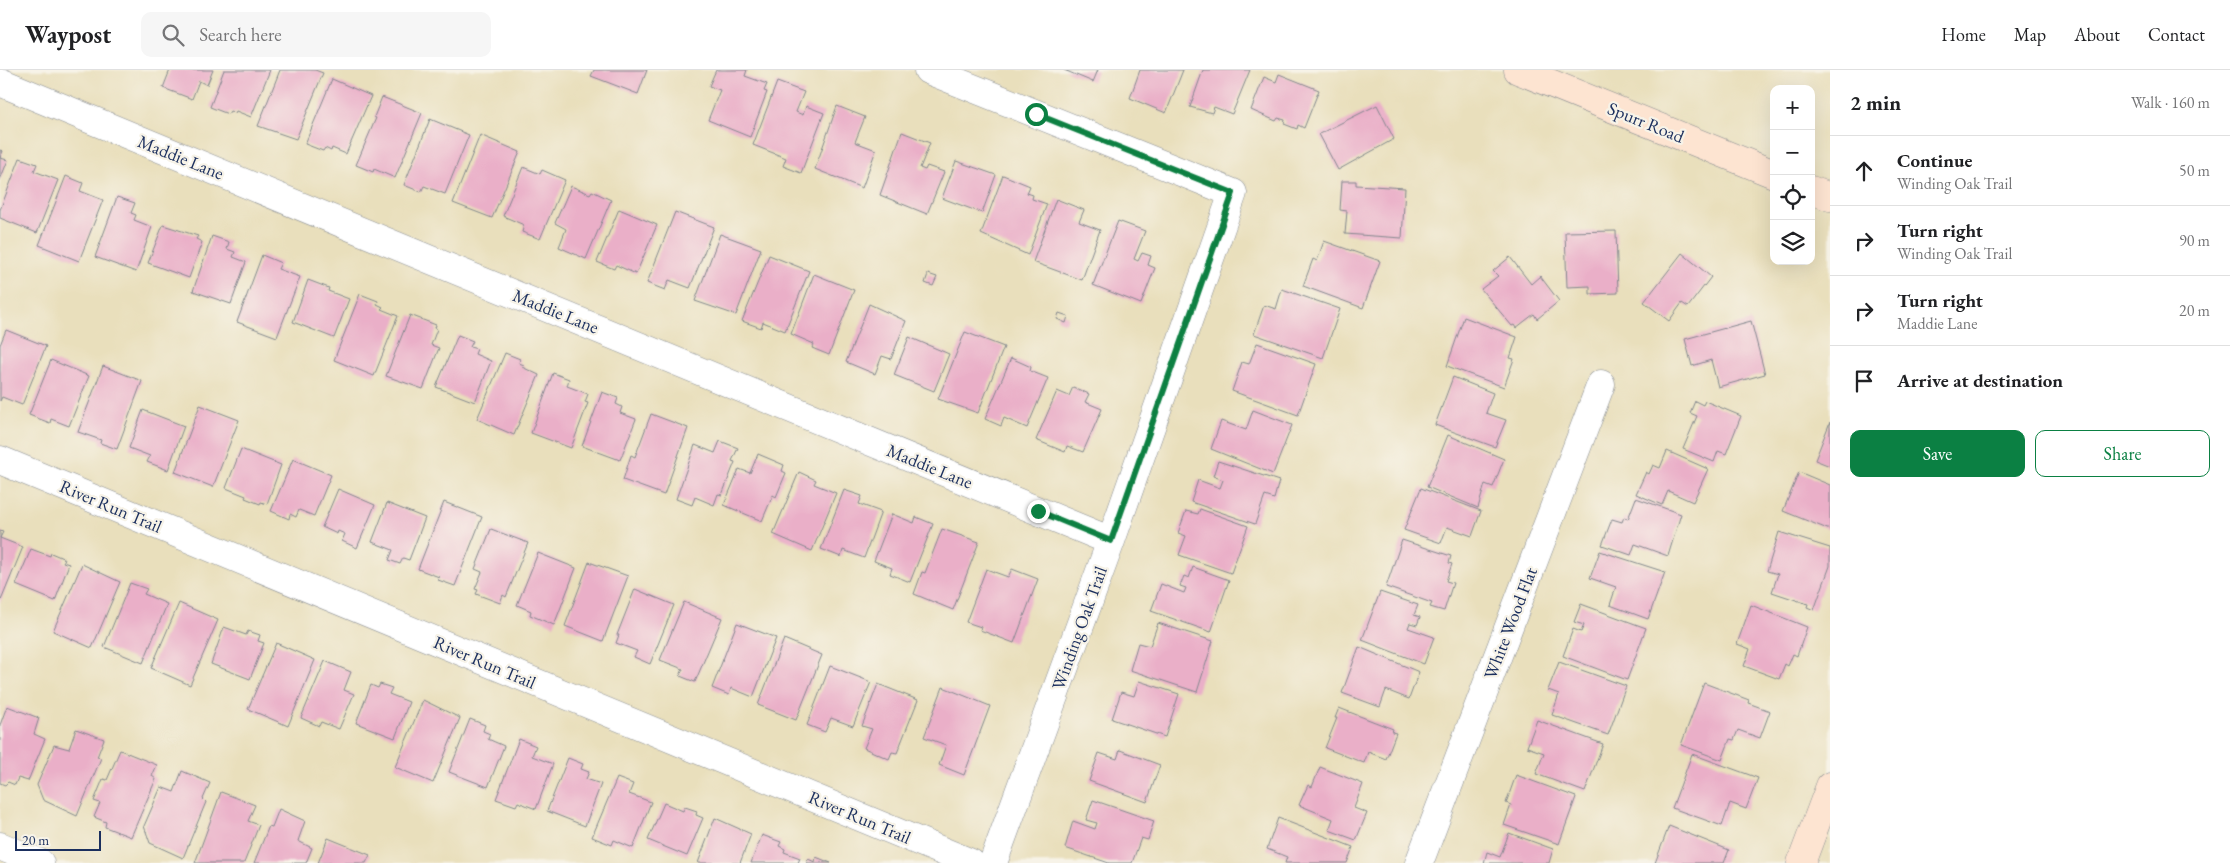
<!DOCTYPE html>
<html lang="en">
<head>
<meta charset="utf-8">
<style>
	:root { --surface:#fff; --page:#f6f6f6; --text:#202124; --muted:#757577; --line:#e0e0e0; --accent:#0b8043 }
	body { margin:0; font-family:"EB Garamond",serif; background:var(--page); color:var(--text) }
	.controls { position:absolute; right:15px; top:15px; display:grid; overflow:hidden; border-radius:10px; box-shadow:0 5px 20px #0002 }
	.controls button { width:45px; height:45px; display:grid; place-items:center; padding:0; border:0; border-bottom:1px solid var(--line); background:var(--surface); color:var(--text); font:25px sans-serif }
	.scale { position:absolute; left:15px; bottom:12px; width:86px; box-sizing:border-box; padding-left:5px; border:2px solid #1b2f5e; border-top:0; font-size:14px; line-height:18px; white-space:nowrap; color:#1b2f5e; -webkit-text-stroke:4px #f7f3e8; paint-order:stroke }
	.stop { position:absolute; width:15px; height:15px; margin:-11px; border:4px solid #0b8043; border-radius:50%; background:#fff }
	.stop.end { background:#0b8043; border-color:#fff; box-shadow:0 1px 5px #0008 }
	.list { margin:0; padding:0; list-style:none }
	h2 { display:flex; justify-content:space-between; align-items:center; height:65px; margin:0; padding:0 20px; font-size:21px }
	h2 small { font-size:16px; font-weight:400; color:var(--muted) }
	.list li { display:grid; grid-template-columns:32px 1fr auto; gap:15px; align-items:center; box-sizing:border-box; height:70px; padding:0 20px; border-top:1px solid var(--line) }
	.list b { display:block; font-size:19px; white-space:nowrap }
	.list p { margin:0; font-size:16px; white-space:nowrap; color:var(--muted) }
	.list em { font-size:16px; font-style:normal; color:var(--muted) }
	.actions { display:flex; gap:10px; padding:15px 20px }
	.actions a { flex:1; padding:11px 0; border:1px solid var(--accent); border-radius:10px; text-align:center; font-size:18px; color:var(--accent) }
	.actions .main { background:var(--accent); color:#fff }
	.icon { flex:none; width:28px; height:28px; fill:none; stroke:currentColor; stroke-width:2; stroke-linecap:round; stroke-linejoin:round }
	.map { position:relative; flex:none; width:1830px; height:793px; overflow:hidden }
	header { display:flex; align-items:center; gap:30px; box-sizing:border-box; height:70px; padding:0 25px; background:var(--surface); border-bottom:1px solid var(--line) }
	header strong { font-size:24px }
	nav { display:flex; gap:28px; margin-inline-start:auto; font-size:18px }
	.search { width:350px; height:45px; background:var(--page); display:flex; align-items:center; gap:12px; box-sizing:border-box; padding:0 18px; border-radius:10px; color:var(--muted); font-size:19px }
	main { display:flex }
	aside { flex:1; background:var(--surface) }
	.map>svg:first-child { display:block }
	.building { fill:#eaafc8 }
	.lines { fill:none; stroke-linecap:round; stroke-linejoin:round }
	.street-casing { stroke:#82878d; stroke-width:29 }
	.secondary-casing { stroke:#82878d; stroke-width:29 }
	.street { stroke:#fff; stroke-width:28 }
	.secondary { stroke:#fde4d1; stroke-width:28 }
	.route { stroke:#0b8043; stroke-width:6 }
	.labels { text-anchor:middle; dominant-baseline:central; stroke-width:4.5; stroke-linejoin:round; paint-order:stroke }
	.street-label { font-size:18px; fill:#1b2f5e; stroke:#f7f3e8 }
</style>
</head>
<body>
<header>
<strong>Waypost</strong>
<div class="search"><svg class="icon" aria-label="search" viewBox="0 0 24 24"><circle cx="10" cy="10" r="6"/><path d="M15 15l6 6"/></svg>Search here</div>
<nav><a>Home</a><a>Map</a><a>About</a><a>Contact</a></nav>
</header>
<main>
<div class="map">
<svg width="1830" height="793" viewBox="0 0 1830 793">
	<rect width="100%" height="100%" fill="#f7f3e8"/>
	<filter id="ink" filterUnits="userSpaceOnUse"><feTurbulence type="fractalNoise" baseFrequency=".02" numOctaves="2"/><feDisplacementMap in="SourceGraphic" scale="10" xChannelSelector="R" yChannelSelector="G"/><feConvolveMatrix kernelMatrix="1 2 1 2 8 2 1 2 1" color-interpolation-filters="sRGB"/></filter>
	<filter id="wash" filterUnits="userSpaceOnUse"><feTurbulence type="fractalNoise" baseFrequency=".0096" numOctaves="4" result="noise"/><feDisplacementMap in="SourceGraphic" scale="20" xChannelSelector="R" yChannelSelector="G"/><feGaussianBlur stdDeviation="1.12" result="paint"/><feColorMatrix in="noise" values="0 0 0 0 0 0 0 0 0 0 0 0 0 0 0 0 0 1.4 0 .05"/><feComposite in="paint" operator="in"/></filter>
	<g filter="url(#wash)">
		<rect width="100%" height="100%" fill="#e9dfbc"/>
		<g id="blocks">
			<!-- building -->
			<path class="building" d="M170,0H213L207,15L199,11L192,29L163,18Z
				M224,0H270L251,47L236,41L235,43L230,41L228,44L210,37Z
				M280,0H315L323,3L296,69L258,56Z
				M594,0H647L638,24L591,6Z
				M716,0H747L745,6L767,14L764,21L767,22L750,67L708,50L720,20L709,16Z
				M1064,0H1098L1093,12Z
				M1140,0H1183L1166,43L1130,28Z
				M1203,0H1250L1232,44L1214,37L1212,43L1190,37Z
				M1279,4L1319,20L1304,58L1298,55L1297,59L1284,54L1285,50L1278,48L1276,51L1251,40L1264,7L1276,12Z
				M332,9L371,26L346,84L332,78L331,81L325,78L323,81L305,74Z
				M777,12L804,22L796,42L803,45L806,36L824,43L801,103L783,96L786,88L753,75Z
				M382,27L422,43L395,108L374,99L373,102L356,95L376,48L374,47Z
				M1377,35L1394,69L1338,100L1319,64Z
				M837,36L865,47L855,72L876,80L862,118L815,99Z
				M430,49L469,65L445,124L424,116L421,122L404,115Z
				M902,62L930,73L920,98L925,100L927,96L944,102L927,144L880,125Z
				M480,65L520,82L492,148L453,133Z
				M0,80L3,81L0,88L8,90L0,110Z
				M20,88L37,94L34,101L58,110L37,163L0,148V140Z
				M956,91L996,105L982,143L942,128Z
				M523,97L540,104L542,100L565,110L540,169L522,162L524,155L503,146Z
				M1003,105L1030,116L1027,123L1033,125L1032,129L1047,134L1028,185L981,164Z
				M66,106L83,113L80,121L103,130L79,191L39,175Z
				M1342,111H1356V115L1405,118L1402,168L1345,164L1347,141L1340,140Z
				M571,116L590,124L592,121L611,130L586,189L559,177L566,159L555,153Z
				M117,127L135,133L131,143L136,145L134,150L152,157L136,202L95,187Z
				M1056,129L1084,140L1079,152L1100,160L1082,210L1033,192Z
				M619,139L657,155L636,204L616,195L614,199L597,192Z
				M675,142L714,157L690,218L669,210L665,220L647,213Z
				M1118,151L1145,161L1134,189L1138,191L1142,183L1151,186L1148,195L1155,198L1141,234L1093,215Z
				M163,155L198,166L196,169L202,172L189,208L148,193Z
				M1616,161L1618,223L1590,224V216L1567,217L1565,162Z
				M720,164L761,179L736,245L695,231Z
				M212,166L229,172L227,179L235,182L233,187L246,192L231,234L193,221Z
				M1324,171L1380,191L1363,238L1303,216L1313,189L1317,191Z
				M1682,183L1711,207L1688,237L1682,233L1669,251L1644,232Z
				M262,185L281,193L278,199L300,207L277,267L237,252Z
				M769,185L809,201L785,261L763,252L761,258L742,251Z
				M1510,187L1531,214L1540,206L1559,231L1537,249L1534,244L1516,258L1514,255L1512,256L1481,219L1498,206L1493,201Z
				M814,204L854,220L829,285L812,278L814,274L791,264Z
				M928,204L937,207L933,216L925,213Z
				M308,210L329,218L328,221L349,229L334,268L293,252Z
				M1282,219L1340,239L1323,288L1254,264L1264,235L1276,239Z
				M360,224L378,231L377,234L383,237L381,239L398,246L374,306L334,290Z
				M869,234L906,251L891,289L882,286L875,304L846,292Z
				M1059,243L1068,246L1066,253L1057,249Z
				M410,245L436,255L435,258L437,259L431,275L439,278L423,319L386,306Z
				M1464,247L1517,267L1510,288L1514,289L1504,317L1447,296Z
				M1751,251L1765,304L1718,317L1711,290L1692,296L1685,269Z
				M6,260L46,276L22,335L2,327L0,331V275Z
				M965,262L1004,277L978,343L938,329Z
				M458,265L473,271L470,277L477,279L475,284L491,291L475,332L436,317Z
				M909,267L949,284L934,321L894,305Z
				M1257,273L1316,294L1298,345L1232,321L1242,292L1249,294Z
				M505,283L520,289L519,293L524,295L522,297L539,305L514,365L477,349Z
				M1011,288L1031,297L1030,301L1048,308L1027,358L1004,348L1001,356L985,349Z
				M51,290L89,306L69,356L51,349L50,353L29,345Z
				M103,296L142,311L117,379L100,373L101,370L78,362Z
				M553,303L569,309L567,316L588,324L585,332L588,333L571,378L531,363Z
				M1453,307L1493,323L1486,343L1506,350L1495,377L1435,355Z
				M1073,317L1089,324L1085,332L1102,339L1083,382L1067,376L1065,382L1036,370L1057,321L1069,326Z
				M602,322L618,328L616,334L622,337L620,343L636,349L620,390L582,376Z
				M1695,331L1703,335L1705,331L1741,346L1726,384L1718,381L1714,392L1683,379L1697,346L1690,343Z
				M200,335L239,350L213,417L175,402Z
				M143,340L184,356L168,400L147,392L150,386L129,378Z
				M1253,340L1292,355L1273,404L1211,379L1221,351L1246,360Z
				M651,344L688,358L664,425L623,410L631,385L635,387Z
				M1830,352V396L1815,390Z
				M1448,365L1504,389L1493,417L1485,414L1478,438L1427,417Z
				M720,371L738,378L732,391L735,392L722,425L718,424L714,435L695,427L692,435L676,429L695,375L715,383Z
				M241,379L281,395L267,434L261,432L260,434L245,428L246,426L226,418Z
				M1667,381L1708,399L1693,432L1668,421L1662,435L1636,424L1646,402L1649,404L1653,395L1660,398Z
				M758,384L784,395L782,401L786,403L776,427L773,425L762,451L724,435L739,399L750,403Z
				M293,389L331,405L314,446L299,440L296,447L290,444L289,449L271,441Z
				M1218,391L1279,411L1274,429L1265,426L1255,454L1191,432L1198,410L1220,418L1223,410L1213,406Z
				M799,402L816,410L814,414L836,423L812,481L773,464Z
				M1799,402L1830,415V460L1783,441Z
				M1421,418L1481,441L1472,466L1447,457L1441,473L1404,460Z
				M338,419L375,435L357,478L342,471L345,464L338,461L337,464L322,457Z
				M844,420L862,426L859,434L881,442L864,488L843,480L841,487L821,479Z
				M1636,428L1681,444L1668,486L1635,474L1631,485L1602,475L1612,449L1622,452L1624,447L1628,449Z
				M444,432L482,447L455,516L438,510L439,507L418,499Z
				M387,433L425,448L409,490L403,488L400,494L389,490L393,480L372,472Z
				M1200,439L1248,456L1231,503L1179,485L1186,466L1178,463L1186,441L1198,444Z
				M892,444L914,453L916,447L933,454L910,512L890,504L892,498L874,491Z
				M491,459L528,473L506,527L503,525L500,533L476,524L478,520L475,519L482,502L475,499Z
				M942,459L979,472L953,540L914,524L922,502L925,503Z
				M0,461L3,462L0,468L23,477L0,533Z
				M1779,462L1830,478V496L1814,540L1807,537L1808,534L1772,522L1778,504L1767,501Z
				M1402,470L1451,486L1449,493L1452,494L1446,511L1453,513L1444,541L1430,537L1432,533L1386,517Z
				M31,479L50,486L51,483L65,489L63,492L69,494L55,531L16,515Z
				M1600,481L1665,502L1648,549L1610,535L1616,517L1590,508Z
				M538,483L576,498L554,555L530,545L531,541L517,535Z
				M589,492L628,506L603,571L565,556Z
				M82,494L120,512L92,578L53,561Z
				M1193,497L1229,510L1211,562L1151,541L1161,514L1184,523L1186,518L1180,516L1184,506L1189,508Z
				M986,499L1008,507L1012,499L1038,509L1014,573L980,560L981,557L966,552Z
				M130,513L147,519L144,524L167,534L143,593L104,577Z
				M635,519L674,535L650,594L634,587L637,581L616,573L619,565H617Z
				M1380,522L1418,535L1414,545L1420,547L1417,555L1410,553L1408,558L1434,567L1424,594L1362,570Z
				M684,532L722,548L695,612L680,606L683,599L660,590Z
				M179,533L218,550L190,615L151,598Z
				M1581,534L1646,558L1627,610L1563,586L1573,559L1581,562L1584,555L1574,552Z
				M1751,535L1807,557L1797,586L1793,584L1788,596L1785,594L1779,609L1744,596L1750,579L1737,574Z
				M737,553L776,568L753,627L731,618L729,625L712,618Z
				M1158,553L1213,571L1197,622L1130,600L1138,573L1150,576Z
				M224,557L246,565L248,561L260,565L258,571L264,573L250,609L211,594Z
				M784,569L822,585L796,650L758,635Z
				M276,573L315,590L288,656L248,639Z
				M1359,577L1419,602L1409,629L1386,620L1380,637L1342,623Z
				M325,591L351,602L344,620L354,624L339,659L321,652L319,656L301,648Z
				M1559,592L1626,616L1608,665L1552,645L1559,624L1548,620Z
				M830,596L871,612L853,656L831,648L825,662L807,655Z
				M1139,611L1179,624L1165,667L1112,649L1121,622L1134,626Z
				M1704,613L1749,630L1748,633L1770,641L1760,668L1738,660L1734,670L1730,669L1722,690L1681,675Z
				M380,614L392,618L389,624L409,632L395,668L356,653L371,615L378,618Z
				M878,614L918,630L897,683L892,682L889,689L864,678L872,659L862,656Z
				M943,617L990,636L964,705L939,695L946,675L924,667Z
				M423,630L460,648L433,713L395,697Z
				M7,636L39,648L34,664L45,669L28,711L18,708L15,715L8,712L5,715L0,713V655Z
				M1339,638L1393,659L1392,662L1396,663L1386,689L1368,682L1364,693L1325,678L1337,648H1335Z
				M470,649L485,655L483,661L490,664L488,669L504,676L488,717L449,702Z
				M1537,650L1603,674L1585,722L1536,704L1544,683L1527,677Z
				M76,659L104,669L97,687L101,688L77,746L43,730L37,715L54,675L69,679Z
				M519,669L536,676L532,686L553,694L536,739L518,732L516,736L496,729Z
				M120,680L157,695L152,706L156,709L131,767L105,757L106,752L94,747L100,733L94,731L103,709L107,710Z
				M1120,680L1160,695L1147,732L1089,711L1099,683L1117,689Z
				M1692,684L1758,708L1746,739L1730,733L1722,756L1672,738Z
				M568,688L583,694L581,699L589,702L586,709L601,714L585,756L547,741Z
				M1320,697L1363,714L1354,738L1367,743L1356,770L1329,760L1333,749L1299,735L1308,715L1312,717Z
				M182,701L210,713L203,729L206,732L183,788L150,773L144,756L161,717L174,722Z
				M1516,705L1576,727L1559,774L1504,755L1511,735L1506,733Z
				M617,708L633,714L629,724L651,732L633,778L614,770L612,775L592,767Z
				M221,722L255,735L248,751L259,755L244,793H195Z
				M1093,730L1154,751L1148,770L1141,768L1132,793H1109L1065,778L1073,751L1095,759L1097,753L1086,750Z
				M664,733L683,741L685,737L697,741L696,745L703,748L687,786L648,770Z
				M279,739L305,751L298,771L312,778L306,793H254L269,756L272,757Z
				M715,748L751,764L740,793H698Z
				M1278,748L1353,777L1347,793H1285L1287,787L1267,779Z
				M1669,756L1729,780L1724,793H1655Z
				M1509,763L1553,779L1549,793H1484L1487,782L1500,787Z
				M762,765L781,772L779,776L785,779L784,782L800,788L798,793H751Z
				M328,768L370,785L366,793H318Z
				M816,787L831,793H807L808,789L815,792Z"/>
		</g>
	</g>
	<g filter="url(#ink)">
		<use href="#blocks" fill-opacity="0" stroke="#82878d" stroke-width="1"/>
		<g class="lines">
			<defs>
				<path id="street" d="M928,0L1233,123L1111,471L993,793
					M0,12L1111,471
					M0,390L971,793
					M0,776L40,793
					M1419,793L1601,314"/>
				<path id="secondary" d="M1518,0L1774,104
					M1811,120L1830,127
					M1801,793L1830,716"/>
			</defs>
			<!-- street casing -->
			<use href="#street" class="street-casing"/>
			<!-- secondary casing -->
			<use href="#secondary" class="secondary-casing"/>
			<!-- street -->
			<use href="#street" class="street"/>
			<!-- secondary -->
			<use href="#secondary" class="secondary"/>
		</g>
	</g>
	<g class="lines" filter="url(#ink)">
		<!-- route -->
		<path class="route" d="M1036,44L1233,123L1111,471L1038,441"/>
	</g>
	<g class="labels">
		<!-- street labels -->
		<g class="street-label">
			<text transform="translate(1646 52) rotate(22)">Spurr Road</text>
			<text transform="translate(181 87) rotate(22)">Maddie Lane</text>
			<text transform="translate(556 241) rotate(22)">Maddie Lane</text>
			<text transform="translate(930 396) rotate(22)">Maddie Lane</text>
			<text transform="translate(111 436) rotate(23)">River Run Trail</text>
			<text transform="translate(1510 553) rotate(-69)">White Wood Flat</text>
			<text transform="translate(1079 558) rotate(-70)">Winding Oak Trail</text>
			<text transform="translate(485 592) rotate(23)">River Run Trail</text>
			<text transform="translate(860 747) rotate(23)">River Run Trail</text>
		</g>
	</g>
</svg>
<div class="controls">
<button>+</button>
<button>−</button>
<button><svg class="icon" aria-label="locate" viewBox="0 0 24 24"><circle cx="12" cy="12" r="6"/><path d="M12 2v4M12 18v4M2 12h4M18 12h4"/></svg></button>
<button><svg class="icon" aria-label="layers" viewBox="0 0 24 24"><path d="M12 4l9 5-9 5-9-5zM3 14l9 5 9-5"/></svg></button>
</div>
<div class="scale">20 m</div>
<div class="stop" style="left:1036px;top:44px"></div>
<div class="stop end" style="left:1038px;top:441px"></div>
</div>
<aside>
<h2>2 min<small>Walk · 160 m</small></h2>
<ul class="list">
<li><svg class="icon" aria-label="ahead" viewBox="0 0 24 24"><path d="M12 20V5M6 11l6-6 6 6"/></svg><div><b>Continue</b><p>Winding Oak Trail</p></div><em>50 m</em></li>
<li><svg class="icon" aria-label="right" viewBox="0 0 24 24"><path d="M7 20v-9h11M14 6l5 5-5 5"/></svg><div><b>Turn right</b><p>Winding Oak Trail</p></div><em>90 m</em></li>
<li><svg class="icon" aria-label="right" viewBox="0 0 24 24"><path d="M7 20v-9h11M14 6l5 5-5 5"/></svg><div><b>Turn right</b><p>Maddie Lane</p></div><em>20 m</em></li>
<li><svg class="icon" aria-label="arrive" viewBox="0 0 24 24"><path d="M6 21V4h12l-3 4 3 4H6"/></svg><div><b>Arrive at destination</b></div></li>
</ul>
<div class="actions"><a class="main">Save</a><a>Share</a></div>
</aside>
</main>
</body>
</html>
